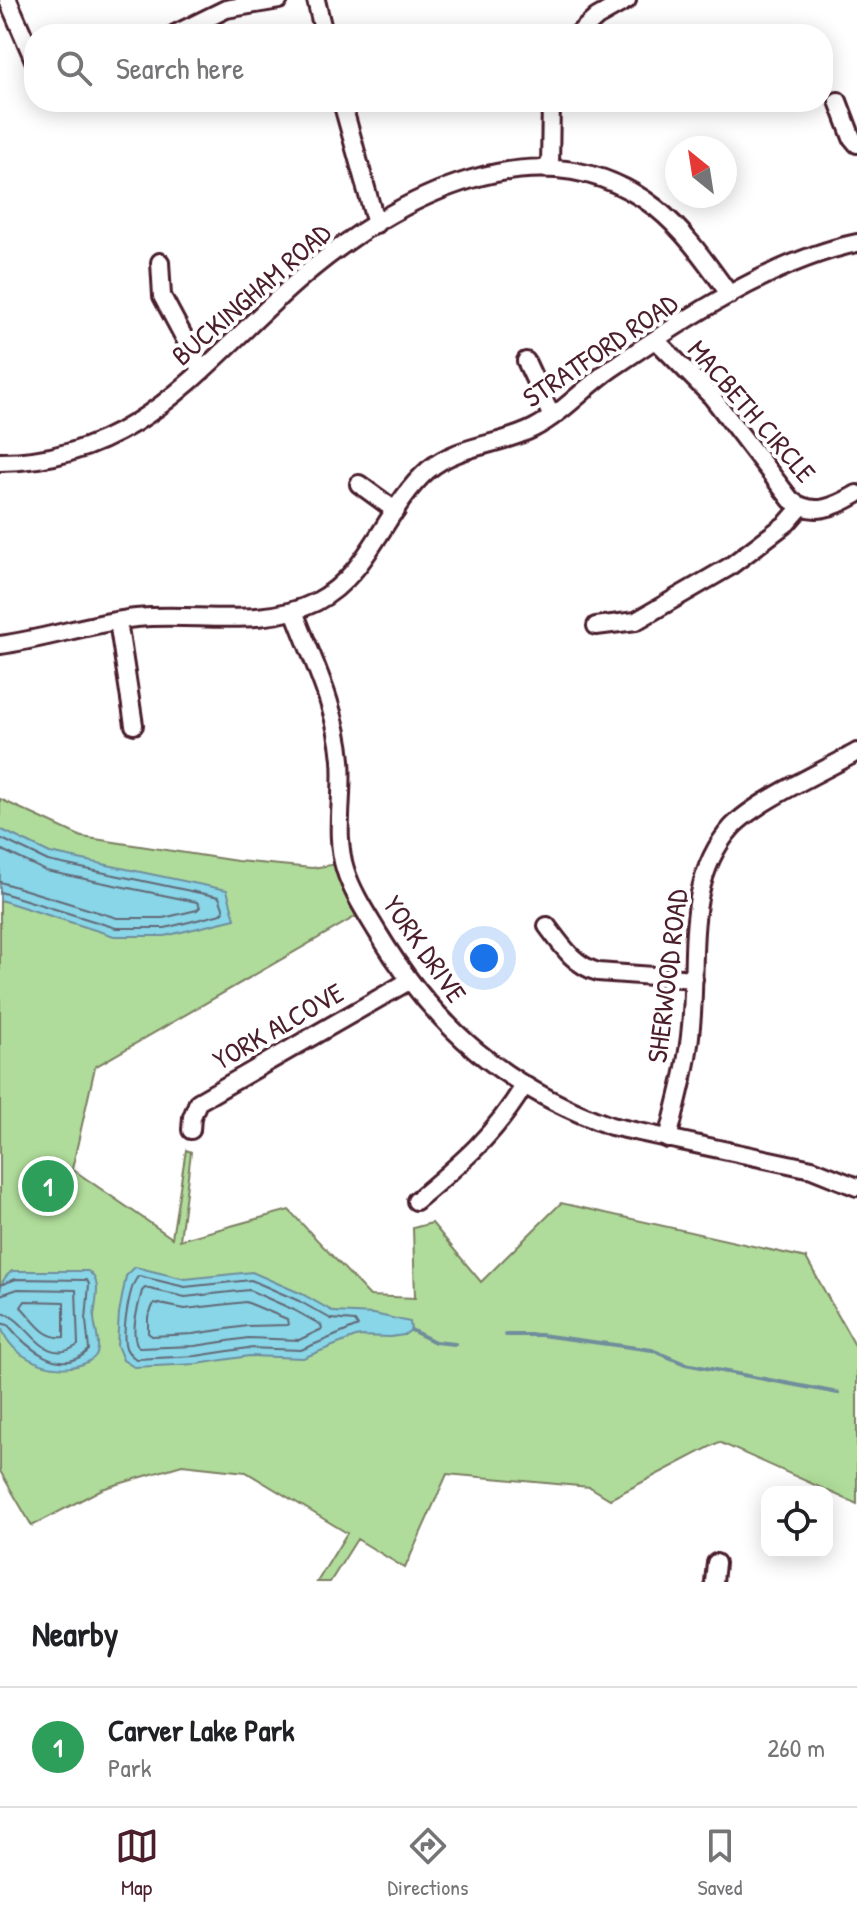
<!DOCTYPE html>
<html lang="en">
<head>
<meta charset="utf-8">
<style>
	:root { --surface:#fff; --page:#f2f2f2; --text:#202124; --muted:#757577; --line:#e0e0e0; --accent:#4a1f2b }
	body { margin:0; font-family:"Patrick Hand",sans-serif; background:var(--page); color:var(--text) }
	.controls { position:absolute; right:24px; bottom:24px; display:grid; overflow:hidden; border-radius:16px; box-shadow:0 4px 20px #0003 }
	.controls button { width:72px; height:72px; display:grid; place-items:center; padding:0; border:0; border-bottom:2px solid var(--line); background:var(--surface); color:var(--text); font:40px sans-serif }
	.compass { position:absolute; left:665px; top:136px; width:72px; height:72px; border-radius:50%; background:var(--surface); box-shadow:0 4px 20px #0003; rotate:330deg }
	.you { position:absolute; left:484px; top:958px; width:28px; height:28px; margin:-20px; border:6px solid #fff; border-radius:50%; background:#1a73e8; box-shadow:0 0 0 12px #1a73e833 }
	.badge { display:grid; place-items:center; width:52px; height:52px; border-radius:50%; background:var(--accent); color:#fff; font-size:26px; font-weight:700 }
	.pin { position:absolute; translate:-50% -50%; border:4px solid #fff; box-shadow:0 2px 8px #0006 }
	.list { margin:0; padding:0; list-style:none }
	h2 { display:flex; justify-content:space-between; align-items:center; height:104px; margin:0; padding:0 32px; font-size:34px }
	h2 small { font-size:26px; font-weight:400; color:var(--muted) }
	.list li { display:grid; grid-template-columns:52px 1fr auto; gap:24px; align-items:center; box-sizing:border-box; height:120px; padding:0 32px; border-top:2px solid var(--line) }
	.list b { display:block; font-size:30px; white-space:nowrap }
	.list p { margin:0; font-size:26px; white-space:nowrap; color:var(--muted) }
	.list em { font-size:26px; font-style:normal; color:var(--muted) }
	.icon { flex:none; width:44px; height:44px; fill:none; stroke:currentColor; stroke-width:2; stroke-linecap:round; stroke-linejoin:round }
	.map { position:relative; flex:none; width:857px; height:1582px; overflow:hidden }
	.search { position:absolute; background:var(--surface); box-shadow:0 4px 20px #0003; left:24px; right:24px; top:24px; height:88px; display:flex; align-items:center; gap:20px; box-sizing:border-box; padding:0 28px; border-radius:32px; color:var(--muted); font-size:30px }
	.sheet { height:224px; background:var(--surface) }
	nav { display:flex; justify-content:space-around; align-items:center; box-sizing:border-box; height:112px; border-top:2px solid var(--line); background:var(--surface); font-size:22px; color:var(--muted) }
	nav a { display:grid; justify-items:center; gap:4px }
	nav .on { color:var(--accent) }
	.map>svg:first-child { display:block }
	.green { fill:#afdc9a; stroke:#7c7e62; stroke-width:2 }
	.water { fill:#88d6e7; stroke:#6f8d9c; stroke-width:2 }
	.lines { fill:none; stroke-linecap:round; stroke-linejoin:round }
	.shore { stroke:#636876; stroke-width:2 }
	.stream { stroke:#6f8d9c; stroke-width:4 }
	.minor-casing { stroke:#4a1f2b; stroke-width:22 }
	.minor { stroke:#fff; stroke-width:16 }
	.labels { text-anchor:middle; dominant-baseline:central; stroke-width:8; stroke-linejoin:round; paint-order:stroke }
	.street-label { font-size:28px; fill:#4a1f2b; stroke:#fff }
</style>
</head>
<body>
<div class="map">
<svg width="857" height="1582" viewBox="0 0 857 1582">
	<rect width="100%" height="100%" fill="#fff"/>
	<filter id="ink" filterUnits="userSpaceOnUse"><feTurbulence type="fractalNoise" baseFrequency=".0125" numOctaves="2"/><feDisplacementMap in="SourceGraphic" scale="16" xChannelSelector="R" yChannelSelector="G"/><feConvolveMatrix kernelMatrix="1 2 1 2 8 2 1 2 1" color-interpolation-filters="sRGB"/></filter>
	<g filter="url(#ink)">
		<!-- green -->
		<path class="green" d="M0,799L82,837L237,861L312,868L344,863L365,911L95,1067L72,1169L172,1238L186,1150L191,1152L180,1240L289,1210L370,1296L415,1298L413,1228L432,1223L481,1282L561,1203L806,1258L857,1349V1504L719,1442L610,1499L590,1487L447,1474L405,1568L357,1539L330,1582H317L347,1533L246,1472L182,1465L102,1489L32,1526L0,1471Z"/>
		<!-- water -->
		<path class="water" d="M0,829L50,853L227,890L235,919L165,936H114L0,900Z
			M135,1267L185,1279L252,1272L302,1294L334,1312L374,1314L410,1322L411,1330L404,1335L390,1337L358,1336L303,1358L249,1356L197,1364L134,1367L123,1360L117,1345L119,1313L126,1276Z
			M12,1271H88C103,1281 95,1301 94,1317C94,1327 101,1343 97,1353C95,1359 88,1362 83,1364C53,1375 12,1359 1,1327C0,1321 0,1310 0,1303C0,1288 0,1280 12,1271Z"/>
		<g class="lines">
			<!-- shore -->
			<path class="shore" d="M0,838L48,861L219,897L224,911L221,914L165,928H116L0,892
				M0,849L46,871L197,902L200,907L197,910L163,918H117L0,882
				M139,1276L185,1287L251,1280L299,1301L331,1319L355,1321L358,1326L301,1350L248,1348L196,1356L136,1359C130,1355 126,1351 125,1344C123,1330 129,1283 139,1276Z
				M0,1285L16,1279L87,1280L89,1284L86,1320L89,1350C61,1378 27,1348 8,1325L0,1323
				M145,1288L185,1297L249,1290L294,1310L321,1325L322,1329L299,1340L248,1338L195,1346L139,1348C129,1334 138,1308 142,1291Z
				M0,1295L18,1289L76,1290L78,1345C39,1370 29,1315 0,1313
				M25,1301L64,1302V1337C44,1340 34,1320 21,1307Z
				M246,1302L287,1319L288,1325L247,1326L193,1334L152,1336L148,1333V1317L154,1303L185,1309Z"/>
			<!-- stream -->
			<path class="stream" d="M411,1330L435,1342L455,1344
				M506,1335H541L652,1350L685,1364L838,1393"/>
			<defs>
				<path id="minor" d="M8,0L34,60
					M316,0L324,34
					M175,34L226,9L279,0
					M578,34L597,17L627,0
					M838,101L852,138L857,144
					M342,102L376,224
					M550,167L551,102
					M160,262L162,296L202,371
					M656,340L712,397L791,500C813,517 835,507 857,494
					M526,361L552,417
					M0,462C139,462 206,359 301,278C395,197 542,119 656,208C686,232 708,265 730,295
					M359,484L396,511
					M294,611C312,659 337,708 341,760C344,796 334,834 345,869C352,892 366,913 378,933C436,1029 506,1088 611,1126L812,1169L857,1187
					M118,621L134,725
					M596,626L636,621L729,567L787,523L801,507
					M0,645C46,639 90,623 136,618C195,612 262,629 316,602C371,573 384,509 428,470C459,444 500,446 534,428C563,413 585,387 611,369C681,321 774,260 857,243
					M547,926C562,946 574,965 598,972L694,979
					M191,1130L192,1117L198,1102L409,981
					M668,1139C677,1102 688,1064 691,1026C698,960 683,881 732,827C756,801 824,771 857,752
					M416,1201C461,1163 493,1137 524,1086
					M714,1582L716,1563"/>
			</defs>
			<!-- minor casing -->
			<use href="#minor" class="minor-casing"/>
			<!-- minor -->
			<use href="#minor" class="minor"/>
		</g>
	</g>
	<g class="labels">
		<!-- street labels -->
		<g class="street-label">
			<text transform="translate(251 294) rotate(-41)">BUCKINGHAM ROAD</text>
			<text transform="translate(600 350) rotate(-34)">STRATFORD ROAD</text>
			<text transform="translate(752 411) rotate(49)">MACBETH CIRCLE</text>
			<text transform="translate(425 949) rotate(55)">YORK DRIVE</text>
			<text transform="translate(667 976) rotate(-83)">SHERWOOD ROAD</text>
			<text transform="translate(278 1026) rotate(-30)">YORK ALCOVE</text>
		</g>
	</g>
</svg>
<div class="controls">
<button><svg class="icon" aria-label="locate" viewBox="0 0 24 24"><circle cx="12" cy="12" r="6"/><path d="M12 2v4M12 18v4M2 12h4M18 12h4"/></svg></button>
</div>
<svg class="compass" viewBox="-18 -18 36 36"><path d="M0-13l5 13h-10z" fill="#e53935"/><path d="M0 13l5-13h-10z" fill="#757577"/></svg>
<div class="you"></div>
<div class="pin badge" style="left:48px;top:1186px;background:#2e9e5b">1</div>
<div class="search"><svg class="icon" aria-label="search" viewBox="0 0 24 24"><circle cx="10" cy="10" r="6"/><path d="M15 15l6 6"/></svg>Search here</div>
</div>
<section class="sheet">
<h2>Nearby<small></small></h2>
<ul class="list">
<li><span class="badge" style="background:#2e9e5b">1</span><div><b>Carver Lake Park</b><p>Park</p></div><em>260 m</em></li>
</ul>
</section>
<nav>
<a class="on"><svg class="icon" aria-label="map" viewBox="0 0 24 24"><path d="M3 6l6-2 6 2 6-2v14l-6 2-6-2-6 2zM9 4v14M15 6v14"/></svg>Map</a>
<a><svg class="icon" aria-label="directions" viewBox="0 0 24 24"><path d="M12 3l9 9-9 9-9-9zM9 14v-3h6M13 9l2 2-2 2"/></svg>Directions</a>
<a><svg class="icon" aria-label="saved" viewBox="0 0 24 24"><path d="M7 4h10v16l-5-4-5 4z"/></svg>Saved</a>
</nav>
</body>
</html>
